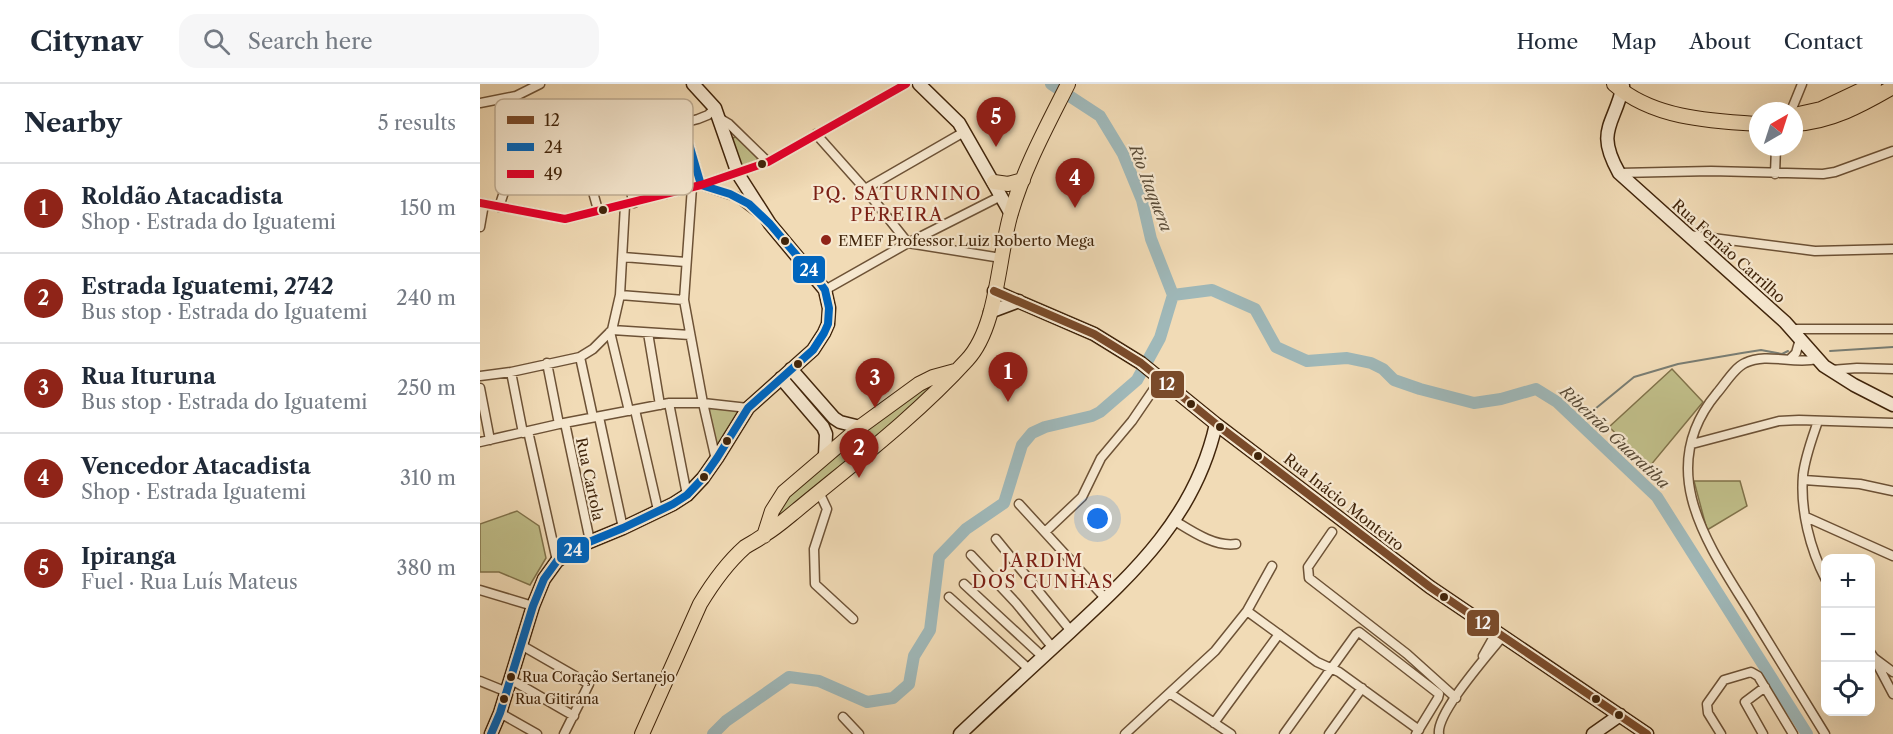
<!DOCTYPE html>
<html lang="en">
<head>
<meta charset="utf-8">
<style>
	:root { --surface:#fff; --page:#f6f6f7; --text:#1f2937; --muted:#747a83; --line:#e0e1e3; --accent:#8f2418 }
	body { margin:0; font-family:"Libre Caslon Text",serif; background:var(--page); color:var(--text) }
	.controls { position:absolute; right:18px; bottom:18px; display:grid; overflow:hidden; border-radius:12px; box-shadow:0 6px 24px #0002 }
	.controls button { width:54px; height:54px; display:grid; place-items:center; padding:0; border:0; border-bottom:2px solid var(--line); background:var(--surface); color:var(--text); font:30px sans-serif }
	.compass { position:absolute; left:1269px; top:18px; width:54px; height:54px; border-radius:50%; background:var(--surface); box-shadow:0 6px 24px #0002; rotate:39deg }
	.you { position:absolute; left:618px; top:435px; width:21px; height:21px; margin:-15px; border:4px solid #fff; border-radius:50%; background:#1a73e8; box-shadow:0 0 0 9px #1a73e833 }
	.badge { display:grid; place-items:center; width:39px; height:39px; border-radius:50%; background:var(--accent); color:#fff; font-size:20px; font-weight:700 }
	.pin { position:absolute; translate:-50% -50px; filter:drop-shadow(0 2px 3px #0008) }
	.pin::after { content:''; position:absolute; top:32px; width:21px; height:18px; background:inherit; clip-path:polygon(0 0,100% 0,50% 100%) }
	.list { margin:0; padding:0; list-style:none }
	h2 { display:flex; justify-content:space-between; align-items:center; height:78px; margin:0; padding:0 24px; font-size:26px }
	h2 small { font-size:20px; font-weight:400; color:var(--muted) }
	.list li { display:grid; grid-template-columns:39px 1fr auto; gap:18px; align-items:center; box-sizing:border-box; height:90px; padding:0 24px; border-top:2px solid var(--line) }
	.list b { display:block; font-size:22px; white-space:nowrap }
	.list p { margin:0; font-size:20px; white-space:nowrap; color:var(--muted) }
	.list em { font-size:20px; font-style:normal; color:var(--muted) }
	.icon { flex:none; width:33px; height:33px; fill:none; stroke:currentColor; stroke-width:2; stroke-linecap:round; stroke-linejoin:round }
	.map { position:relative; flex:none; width:1413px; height:650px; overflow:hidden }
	header { display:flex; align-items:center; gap:36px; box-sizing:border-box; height:84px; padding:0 30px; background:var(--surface); border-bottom:2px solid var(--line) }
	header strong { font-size:28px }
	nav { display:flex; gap:33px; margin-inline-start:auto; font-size:21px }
	.search { width:420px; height:54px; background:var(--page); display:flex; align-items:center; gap:15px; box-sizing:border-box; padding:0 21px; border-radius:18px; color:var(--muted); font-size:22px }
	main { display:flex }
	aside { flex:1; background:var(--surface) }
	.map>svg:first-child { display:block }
	.green { fill:#c0be89; stroke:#80724a; stroke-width:1.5 }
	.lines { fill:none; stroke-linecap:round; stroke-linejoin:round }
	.stream { stroke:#797d73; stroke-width:2 }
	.river { stroke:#9fb8b9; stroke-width:12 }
	.street-casing { stroke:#6d5236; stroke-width:11 }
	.secondary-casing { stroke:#41250b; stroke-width:15 }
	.primary-casing { stroke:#41250b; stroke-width:16 }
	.street { stroke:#f6e8d0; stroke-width:8 }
	.secondary { stroke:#f6e8d0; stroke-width:12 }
	.primary { stroke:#f1dbb6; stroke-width:14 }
	.bus-1-casing { stroke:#f6e8d0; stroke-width:12 }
	.bus-2-casing { stroke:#f6e8d0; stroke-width:12 }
	.bus-3-casing { stroke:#f6e8d0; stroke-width:12 }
	.bus-1 { stroke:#7a4b2a; stroke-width:8 }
	.bus-2 { stroke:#0065bd; stroke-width:8 }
	.bus-3 { stroke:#e4002b; stroke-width:8 }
	.bus-dot { fill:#41250b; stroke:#f6e8d0; stroke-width:2 }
	.poi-dot { fill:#8f2418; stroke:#f6e8d0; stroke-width:2 }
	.labels { text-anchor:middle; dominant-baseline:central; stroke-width:4.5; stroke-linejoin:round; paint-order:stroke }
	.bus-label { font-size:14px; fill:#41250b; stroke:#f6e8d0; text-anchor:start }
	.poi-label { font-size:15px; fill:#41250b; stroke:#f6e8d0; text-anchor:start }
	.street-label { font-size:15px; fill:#41250b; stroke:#f6e8d0 }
	.water-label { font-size:16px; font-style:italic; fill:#584a36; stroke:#f6e8d0 }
	.quarter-label { font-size:18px; letter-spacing:1.5px; fill:#7a1f14; stroke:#f6e8d0 }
	.key { fill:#f6e8d0; stroke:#c0ae95; stroke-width:1.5 }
	.key-label { font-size:16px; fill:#41250b }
	.line-badge { stroke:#f6e8d0; stroke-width:2 }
	.badge-label { font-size:16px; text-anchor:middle; font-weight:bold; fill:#fff }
</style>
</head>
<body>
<header>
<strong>Citynav</strong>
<div class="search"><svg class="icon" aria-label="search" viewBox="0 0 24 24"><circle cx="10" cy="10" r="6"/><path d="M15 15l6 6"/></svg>Search here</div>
<nav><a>Home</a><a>Map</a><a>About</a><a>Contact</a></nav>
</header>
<main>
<aside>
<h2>Nearby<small>5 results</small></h2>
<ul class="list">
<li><span class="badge">1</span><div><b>Roldão Atacadista</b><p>Shop · Estrada do Iguatemi</p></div><em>150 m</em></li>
<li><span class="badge">2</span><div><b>Estrada Iguatemi, 2742</b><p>Bus stop · Estrada do Iguatemi</p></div><em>240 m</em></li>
<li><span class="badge">3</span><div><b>Rua Ituruna</b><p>Bus stop · Estrada do Iguatemi</p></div><em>250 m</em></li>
<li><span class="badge">4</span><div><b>Vencedor Atacadista</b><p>Shop · Estrada Iguatemi</p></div><em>310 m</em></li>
<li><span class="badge">5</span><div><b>Ipiranga</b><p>Fuel · Rua Luís Mateus</p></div><em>380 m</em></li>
</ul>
</aside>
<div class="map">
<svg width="1413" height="650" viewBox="0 0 1413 650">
	<rect width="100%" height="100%" fill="#f1dbb6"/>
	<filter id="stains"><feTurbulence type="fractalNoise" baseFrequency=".00333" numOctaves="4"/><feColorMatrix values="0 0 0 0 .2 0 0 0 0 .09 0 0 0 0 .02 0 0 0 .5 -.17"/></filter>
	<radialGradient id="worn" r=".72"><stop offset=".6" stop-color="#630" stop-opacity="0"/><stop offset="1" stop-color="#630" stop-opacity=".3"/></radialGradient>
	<!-- green -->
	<path class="green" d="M258,52L278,75C273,81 266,82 259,80L250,55Z
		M1192,285L1223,318L1170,382L1129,343Z
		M460,299L302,438L295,434L298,416L439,300Z
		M223,319L267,325L236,375Z
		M1214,397H1260L1267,422L1227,446Z
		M37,427L59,442L66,474L50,501L19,488H0V440Z"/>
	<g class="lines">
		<!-- stream -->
		<path class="stream" d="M1350,267L1413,263
			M1077,318L1097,319L1109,328L1115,325L1154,293L1198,280L1262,269L1281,266L1302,270L1308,267"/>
		<!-- river -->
		<path class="river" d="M571,0L620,32L643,70L662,116L671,155L693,211
			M693,211L732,206L775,225L796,263L827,277L867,274L891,279L903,285L914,296L940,305L994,319L1021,315L1056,305L1077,318L1177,413L1327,650
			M233,650L246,637L309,593L339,597L387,618L413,614L429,600L434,572L450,546L459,473L486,445L524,419L542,361L552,349L565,343L612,332L620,328L657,296L680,254L693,211"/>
		<defs>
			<path id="street" d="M0,19L36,12L60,0
				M1311,27L1322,0
				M239,34L249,40L288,78
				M203,39L221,101L257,113L278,129
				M169,47L186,110
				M336,50L385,105L428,159L521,174
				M136,57L154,119
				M101,65L118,126
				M1139,89L1231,87L1343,90L1355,88L1413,67
				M1295,90L1296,63
				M212,103L204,216L223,319L236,376
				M385,105L484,48
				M0,119L85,135L221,101L288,78L426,0
				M19,123L29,93L38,83L218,35L228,31L235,24
				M0,143L4,120
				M1209,151L1335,167L1413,165
				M143,173L206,178
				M345,206L428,159L521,112
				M140,211L204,216
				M1312,245H1413
				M132,246L210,251
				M130,248L149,327
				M168,249L180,321
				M100,273L113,333
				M1310,275L1316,269L1320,255
				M1337,275C1314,281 1287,268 1265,279C1254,284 1245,300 1237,309C1172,387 1230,463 1273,533C1297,572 1321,611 1345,650
				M67,279L79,340
				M1351,286L1377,284L1413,285
				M31,288L43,349
				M0,292L31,288L100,273L113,265L132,246L140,211L145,121
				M0,304L10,356
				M189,319L207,411
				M155,326L178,426
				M119,333L143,444
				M1338,337C1332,355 1325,373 1323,391C1320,426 1330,465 1346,496
				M85,339L110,457
				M48,347L77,477
				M0,358L79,340L189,319H223L268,324
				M1212,360L1299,337L1319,336L1413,339
				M1324,396L1380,400L1413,407
				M339,408L347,425L334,465L335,500L373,535
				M539,420L626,515
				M1326,433L1413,472
				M695,437C713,448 735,463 756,460
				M565,448L602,413L621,374L652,337L680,296
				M852,448L828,483L829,494L927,570L976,614
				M516,455L591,547
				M491,471L536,519L573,564
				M484,500L563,573
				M0,506L53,522
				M469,513L550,586
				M767,527L837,578L859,588L939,646
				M41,561L109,600L84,650
				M1390,568L1394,574L1413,588
				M1003,572L1016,549
				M1394,574L1413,610
				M30,595L94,632
				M0,597L27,608
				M691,610L751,650
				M20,629L57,650
				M363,633L379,650
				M734,639L799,550
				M645,650L735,567L767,527L792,482
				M804,650L876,550L879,548L959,610L958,614L936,650
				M849,650L882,604
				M959,650C956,629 1008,571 1022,553
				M1241,650L1228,629L1227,620L1244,596L1271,588L1278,592L1313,650
				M1283,650L1265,618L1285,603"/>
			<path id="secondary" d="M439,0L479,39L531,130
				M1143,2C1134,42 1115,46 1139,89L1305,238L1344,282L1374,301L1413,321
				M514,207L614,250L661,279L736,340L950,503L1167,650
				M510,228L539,217
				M311,285L354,334L360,338L380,343
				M301,294L343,343L346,350L345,371
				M11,650L20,629L53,522L64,495L77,477L97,463L143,444L193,420L207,411L223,394L237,374L268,324L333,266L344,249L348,240L349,224L345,206L290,140L258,90L235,24L213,0
				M480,650C516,616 553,582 590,548C656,487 716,431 736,340
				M1113,650L1140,631"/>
			<path id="primary" d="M1134,0C1172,34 1229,37 1278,40
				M1314,31L1341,25L1394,0
				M1314,40C1351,38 1382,21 1413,3
				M514,98L528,100L543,96
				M284,452L292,427L304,408L380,343L439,300L453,293L475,287
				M162,650L220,520C232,500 247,479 265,463C271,459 278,456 284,451C296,444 306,435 317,426C375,378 436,332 487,276C518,243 518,172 531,129C544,84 567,42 588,0"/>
		</defs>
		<!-- street casing -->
		<use href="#street" class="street-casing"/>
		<!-- secondary casing -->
		<use href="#secondary" class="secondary-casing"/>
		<!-- primary casing -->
		<use href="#primary" class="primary-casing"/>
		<!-- street -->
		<use href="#street" class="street"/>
		<!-- secondary -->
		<use href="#secondary" class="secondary"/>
		<!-- primary -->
		<use href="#primary" class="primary"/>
		<defs>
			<path id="bus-1" d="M514,207L614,250L661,279L736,340L950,503L1167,650"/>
			<path id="bus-2" d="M11,650L20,629L53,522L64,495L77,477L97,463L143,444L193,420L207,411L223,394L237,374L268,324L333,266L344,249L348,240L349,224L345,206L340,199L290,140L269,120L250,110L221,101L203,39"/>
			<path id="bus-3" d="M0,119L85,135L221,101L288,78L426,0"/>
		</defs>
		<!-- bus-1 casing -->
		<use href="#bus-1" class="bus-1-casing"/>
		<!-- bus-2 casing -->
		<use href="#bus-2" class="bus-2-casing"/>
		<!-- bus-3 casing -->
		<use href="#bus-3" class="bus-3-casing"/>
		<!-- bus-1 -->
		<use href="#bus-1" class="bus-1"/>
		<!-- bus-2 -->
		<use href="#bus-2" class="bus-2"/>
		<!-- bus-3 -->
		<use href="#bus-3" class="bus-3"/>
	</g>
	<!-- markers -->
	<g class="bus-dot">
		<circle cx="282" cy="80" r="5"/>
		<circle cx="123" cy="126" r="5"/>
		<circle cx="305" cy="157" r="5"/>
		<circle cx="318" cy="280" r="5"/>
		<circle cx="711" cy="320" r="5"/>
		<circle cx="740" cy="343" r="5"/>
		<circle cx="247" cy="357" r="5"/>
		<circle cx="778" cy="372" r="5"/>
		<circle cx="224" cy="393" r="5"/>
		<circle cx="964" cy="513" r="5"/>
		<circle cx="31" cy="593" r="5"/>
		<circle cx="24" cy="615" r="5"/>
		<circle cx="1116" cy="615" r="5"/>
		<circle cx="1139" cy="631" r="5"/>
	</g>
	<circle class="poi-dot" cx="346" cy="156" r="6"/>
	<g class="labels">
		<!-- bus labels -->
		<g class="bus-label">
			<text x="42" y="593">Rua Coração Sertanejo</text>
			<text x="35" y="615">Rua Gitirana</text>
		</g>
		<!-- poi labels -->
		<g class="poi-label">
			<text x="358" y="156">EMEF Professor Luiz Roberto Mega</text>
		</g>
		<!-- street labels -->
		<g class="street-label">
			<text transform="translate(1249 167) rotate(42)">Rua Fernão Carrilho</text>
			<text transform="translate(110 395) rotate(78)">Rua Cartola</text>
			<text transform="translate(864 418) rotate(38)">Rua Inácio Monteiro</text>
		</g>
		<!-- water labels -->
		<g class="water-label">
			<text transform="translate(671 104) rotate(69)">Rio Itaquera</text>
			<text transform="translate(1135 353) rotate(43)">Ribeirão Guaratiba</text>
		</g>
		<!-- quarter labels -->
		<g class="quarter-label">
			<text x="417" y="110">PQ. SATURNINO<tspan x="417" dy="21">PEREIRA</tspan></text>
			<text x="563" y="477">JARDIM<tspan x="563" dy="21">DOS CUNHAS</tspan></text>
		</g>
	</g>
	<!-- legend -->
	<rect x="15" y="15" width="198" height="96" rx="9" class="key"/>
	<rect x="27" y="32" width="27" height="8" fill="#7a4b2a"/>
	<rect x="27" y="59" width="27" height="8" fill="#0065bd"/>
	<rect x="27" y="86" width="27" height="8" fill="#e4002b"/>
	<g class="key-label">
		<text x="64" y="42">12</text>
		<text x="64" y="69">24</text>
		<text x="64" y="96">49</text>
	</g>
	<g class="line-badge">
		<rect x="312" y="171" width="34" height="29" rx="6" fill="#0065bd"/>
		<rect x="670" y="286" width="35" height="29" rx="6" fill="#7a4b2a"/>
		<rect x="76" y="452" width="34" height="28" rx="6" fill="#0065bd"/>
		<rect x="986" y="525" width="34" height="28" rx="6" fill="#7a4b2a"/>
	</g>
	<g class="badge-label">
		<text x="329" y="192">24</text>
		<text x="687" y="306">12</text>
		<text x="93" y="472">24</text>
		<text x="1003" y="545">12</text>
	</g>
	<rect width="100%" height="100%" filter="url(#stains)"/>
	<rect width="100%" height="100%" fill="url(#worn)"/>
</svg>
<div class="controls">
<button>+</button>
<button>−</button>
<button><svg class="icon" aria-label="locate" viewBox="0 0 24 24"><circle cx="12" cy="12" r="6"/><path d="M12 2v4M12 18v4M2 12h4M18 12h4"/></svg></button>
</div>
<svg class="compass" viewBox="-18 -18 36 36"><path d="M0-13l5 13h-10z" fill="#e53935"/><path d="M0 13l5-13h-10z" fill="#747a83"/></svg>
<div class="you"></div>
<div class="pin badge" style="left:528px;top:318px">1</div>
<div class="pin badge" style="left:379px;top:394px">2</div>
<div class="pin badge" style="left:395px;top:324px">3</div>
<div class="pin badge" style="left:595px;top:124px">4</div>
<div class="pin badge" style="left:516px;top:63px">5</div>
</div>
</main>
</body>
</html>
